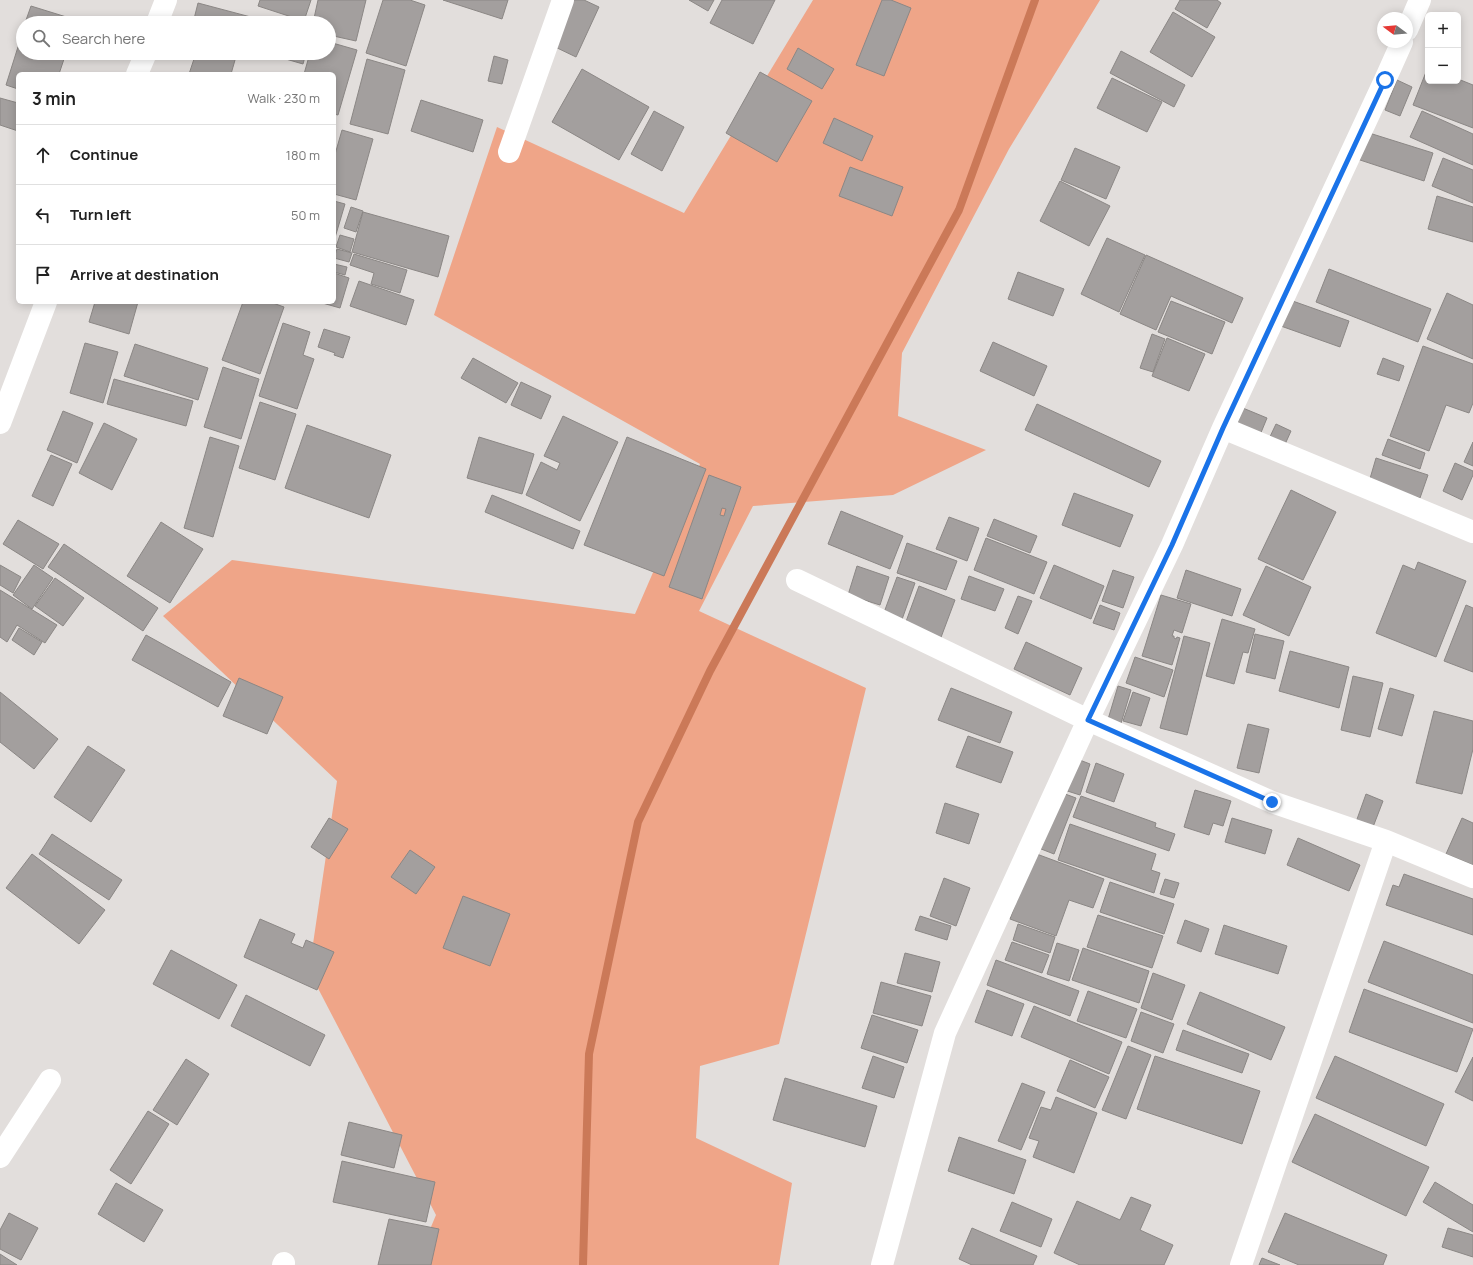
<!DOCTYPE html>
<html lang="en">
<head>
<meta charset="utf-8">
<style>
	:root { --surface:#fff; --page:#f2f2f2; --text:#222; --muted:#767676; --line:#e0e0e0 }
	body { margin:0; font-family:Manrope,sans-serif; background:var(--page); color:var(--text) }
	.controls { position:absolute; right:12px; top:12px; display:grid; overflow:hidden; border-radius:6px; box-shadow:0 2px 10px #0003 }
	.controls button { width:36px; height:36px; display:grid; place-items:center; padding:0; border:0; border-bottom:1px solid var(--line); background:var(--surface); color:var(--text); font:20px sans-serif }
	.compass { position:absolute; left:1377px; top:12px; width:36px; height:36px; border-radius:50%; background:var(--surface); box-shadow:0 2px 10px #0003; rotate:286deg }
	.stop { position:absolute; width:12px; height:12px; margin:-9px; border:3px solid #1a73e8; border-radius:50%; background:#fff }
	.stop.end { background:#1a73e8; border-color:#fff; box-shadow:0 1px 4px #0008 }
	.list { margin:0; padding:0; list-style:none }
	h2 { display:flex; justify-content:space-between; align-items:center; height:52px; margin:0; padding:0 16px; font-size:17px }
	h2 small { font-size:13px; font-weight:400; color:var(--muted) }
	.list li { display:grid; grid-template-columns:26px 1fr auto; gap:12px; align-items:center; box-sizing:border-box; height:60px; padding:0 16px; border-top:1px solid var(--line) }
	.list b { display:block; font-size:15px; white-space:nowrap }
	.list em { font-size:13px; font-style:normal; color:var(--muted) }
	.icon { flex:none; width:22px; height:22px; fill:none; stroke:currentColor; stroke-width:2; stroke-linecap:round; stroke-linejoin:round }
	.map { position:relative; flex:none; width:1473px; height:1265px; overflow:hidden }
	.search { position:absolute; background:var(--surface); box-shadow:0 2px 10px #0003; left:16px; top:16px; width:320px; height:44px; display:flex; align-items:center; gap:10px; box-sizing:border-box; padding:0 14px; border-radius:22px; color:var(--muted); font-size:15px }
	.panel { position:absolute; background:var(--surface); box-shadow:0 2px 10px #0003; left:16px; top:72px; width:320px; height:232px; border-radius:6px }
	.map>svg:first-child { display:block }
	.green { fill:#efa588 }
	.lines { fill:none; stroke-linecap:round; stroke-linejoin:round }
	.stream { stroke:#cb7958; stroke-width:8 }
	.building { fill:#a39f9e; stroke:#8b8785; fill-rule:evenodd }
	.minor { stroke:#fff; stroke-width:22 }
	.route { stroke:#1a73e8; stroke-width:5 }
</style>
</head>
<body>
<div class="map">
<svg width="1473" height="1265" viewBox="0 0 1473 1265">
	<rect width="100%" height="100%" fill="#e2dedc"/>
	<!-- green -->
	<path class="green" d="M813,0H1100L1009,149L902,353L898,416L986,450L893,495L753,506L699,611L866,688L779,1044L700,1066L696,1138L792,1183L779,1265H415L436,1215L309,971L337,781L163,616L232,560L635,614L700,464L434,315L497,127L684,213Z"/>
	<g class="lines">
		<!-- stream -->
		<path class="stream" d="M583,1265L589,1054L638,822L710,671L959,210L1035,0"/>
	</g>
	<!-- building -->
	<path class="building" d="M260,0H311L304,21L258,6Z
		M318,0H366L356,41L329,35V23H313Z
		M383,0H410L425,5L406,66L366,53Z
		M443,0H508L502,19Z
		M572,0H584L599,7L576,57L551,45Z
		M689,0H714L708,11Z
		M722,0H775L753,44L710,23Z
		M882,0H891L911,8L884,76L856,65Z
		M1180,0H1217L1221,3L1207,28L1175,9Z
		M198,3L262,20L261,23H193Z
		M31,6L76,20L75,23H25Z
		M1173,12L1215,37L1192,77L1150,52Z
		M23,31V53H66L59,74H18V89L6,85Z
		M329,42L357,50L338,115L334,114V74H304L310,53H329Z
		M798,48L834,69L822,89L787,69Z
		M1121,51L1185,85L1174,107L1110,73Z
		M196,53H237L231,74H189Z
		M265,53H306L303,64Z
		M494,56L508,60L502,84L488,81Z
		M367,59L405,70L388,134L350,124Z
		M1428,67V81H1458V79L1473,85V128L1413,105Z
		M582,69L649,107L619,160L552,122Z
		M760,72L812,101L777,162L726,133Z
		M1112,78L1162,102L1147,132L1097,108Z
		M1397,80L1412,87L1400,116L1385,110Z
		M0,98L18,103V131L0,125Z
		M421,100L483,120L473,152L411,131Z
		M654,111L684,127L662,171L631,154Z
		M1422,111L1473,134V165L1410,137Z
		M834,118L873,136L862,161L823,143Z
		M342,130L373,139L356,200L334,194V158Z
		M1366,132L1433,153L1424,181L1357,159Z
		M1075,148L1120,167L1106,199L1061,180Z
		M1443,158L1473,170V203L1432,186Z
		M850,167L903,187L892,216L839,196Z
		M1060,181L1110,206L1089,246L1040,221Z
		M1437,196L1473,207V242L1428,229Z
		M334,201L345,204L334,241Z
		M351,207L363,211L356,232L344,228Z
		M363,212L449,236L438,277L352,252Z
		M340,235L354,239L350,252L336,247Z
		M1107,238L1145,255L1119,312L1081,294Z
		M337,249L352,253L349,262L334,258Z
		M354,254L407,270L400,293L371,284L374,273L350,265Z
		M1146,255L1243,298L1232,323L1171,296L1156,330L1120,314Z
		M334,264L347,267L345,275L334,272Z
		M1329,269L1431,309L1418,342L1316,302Z
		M1018,272L1064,289L1053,316L1008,299Z
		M334,273L349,278L340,308L319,302H334Z
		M359,281L414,300L406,325L350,306Z
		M1447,293L1473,305V359L1427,339Z
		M1287,299L1349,321L1340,347L1278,325Z
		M1171,301L1225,322L1212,354L1158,332Z
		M95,302H138L129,334L89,322Z
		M243,302H270L284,307L260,374L222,360Z
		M283,323L310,332L303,355L314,359L297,409L259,396Z
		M324,329L350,337L343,358L334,355L335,353L318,347Z
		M1152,334L1165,339L1153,372L1140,368Z
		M1167,338L1205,354L1189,391L1152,376Z
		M993,342L1047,366L1034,396L980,371Z
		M85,343L118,352L103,403L70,393Z
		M135,344L208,368L198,400L124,376Z
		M1423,346L1473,364V403L1469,413L1446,405L1429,451L1390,436Z
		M473,358L518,383L506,403L461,378Z
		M1383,358L1404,366L1399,381L1377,374Z
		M223,367L259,379L241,439L204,427Z
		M114,379L193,401L186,426L107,404Z
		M521,382L551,396L541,419L511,405Z
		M260,402L296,414L275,480L239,468Z
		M1037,404L1161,461L1149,487L1025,430Z
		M1238,406L1267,418L1260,435L1231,424Z
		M63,411L93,423L77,463L47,450Z
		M563,416L618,442L580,521L526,495L541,462L557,470L560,463L544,456Z
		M104,423L137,439L112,490L79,473Z
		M1276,424L1291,431L1282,451L1267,443Z
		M307,425L391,455L369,518L285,488Z
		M210,437L239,446L213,537L184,528Z
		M479,437L534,454L522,494L467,478Z
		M627,437L706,469L664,576L584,545Z
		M1388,439L1425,453L1420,469L1382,455Z
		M1473,442V466L1464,462Z
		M51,455L72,464L53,506L32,496Z
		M1376,458L1428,475L1420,498L1369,482Z
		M1455,463L1473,471V475L1462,500L1443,491Z
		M709,475L741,487L702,599L669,587ZM722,508L726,509L724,516L720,515Z
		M1291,490L1336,512L1303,580L1258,559Z
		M1074,493L1133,515L1120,547L1062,525Z
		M492,495L580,531L573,549L485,512Z
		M841,511L903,536L890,569L828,544Z
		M949,517L979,528L967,561L936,549Z
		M994,519L1037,536L1030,553L987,536Z
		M18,520L59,544L43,569L3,544Z
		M161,522L203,549L170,603L127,576Z
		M986,538L1047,562L1034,594L974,570Z
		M907,543L957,561L946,590L897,573Z
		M64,544L158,608L143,631L48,567Z
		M1418,562L1466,581L1436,657L1376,633L1403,565L1415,570Z
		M0,565L21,577L13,593L0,585Z
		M34,565L53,578L32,609L13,595Z
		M1054,565L1104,586L1091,619L1040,598Z
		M857,566L889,577L880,605L848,595Z
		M1266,566L1311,587L1289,636L1243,615Z
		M1113,570L1134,577L1123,608L1102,601Z
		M1186,570L1241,589L1232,616L1177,598Z
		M969,576L1004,589L995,611L961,599Z
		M897,577L915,583L900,625L882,618Z
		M55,578L84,598L63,626L35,606Z
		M919,586L955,600L940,640L904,627Z
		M0,590L57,625L45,643L17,625L7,642L0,637Z
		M1161,595L1191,604L1182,633L1174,630L1172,636H1174V638L1176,639L1177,637L1180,638L1172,665L1142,656Z
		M1018,596L1032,601L1018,634L1005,628Z
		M1100,605L1120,613L1114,630L1093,623Z
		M1466,605L1473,608V672L1444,661Z
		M1222,619L1255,629L1248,653L1243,652L1234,684L1206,676Z
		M19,628L42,642L34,655L12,640Z
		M1255,634L1284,641L1275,679L1246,672Z
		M146,635L231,682L218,707L132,660Z
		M1184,636L1210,643L1187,735L1160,728Z
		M1026,642L1082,668L1070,695L1014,669Z
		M1290,651L1349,667L1339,708L1279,691Z
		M1135,657L1173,670L1164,697L1126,683Z
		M1353,676L1383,683L1370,737L1341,730Z
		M239,678L283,697L267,734L223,716Z
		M1118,686L1131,690L1119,730L1106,726Z
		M951,688L1012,712L1000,743L938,720Z
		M1390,688L1414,695L1402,736L1378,729Z
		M0,692L58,739L34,769L0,742Z
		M1133,692L1150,698L1141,726L1123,721Z
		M1434,711L1473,721V749L1462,794L1416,783Z
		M1248,724L1269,729L1259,773L1237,768Z
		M968,736L1013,752L1001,783L956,767Z
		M88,746L125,770L91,822L54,797Z
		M1072,757L1090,764L1080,795L1061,789Z
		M1096,763L1124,774L1114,802L1086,792Z
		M1195,790L1231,801L1223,826L1213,823L1209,835L1184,827Z
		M1057,791L1076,798L1054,854L1036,847Z
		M1366,794L1383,801L1373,827L1356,822Z
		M1081,796L1156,823L1155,827L1175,834L1169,851L1073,817Z
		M945,803L979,814L969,844L936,833Z
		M329,818L348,829L329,859L311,847Z
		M1232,818L1272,830L1265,854L1225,842Z
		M1462,818L1473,823V865L1446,854Z
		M1070,824L1156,854L1151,870L1160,873L1154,893L1058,860Z
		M52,834L122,880L109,900L39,854Z
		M1298,838L1360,865L1349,891L1287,865Z
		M410,850L435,867L416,894L391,877Z
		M1034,853L1104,879L1093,908L1069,900L1056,936L1010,919Z
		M32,854L105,910L79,944L6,888Z
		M1404,874L1473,899V935L1386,905L1393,885L1399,887Z
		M944,878L970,888L956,926L930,916Z
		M1165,879L1179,883L1174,898L1160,894Z
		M1110,882L1174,904L1164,934L1100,912Z
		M463,896L510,914L490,966L443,948Z
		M1098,915L1163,936L1152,968L1087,947Z
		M920,916L951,926L947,940L915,930Z
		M260,919L295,934L291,943L303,948L306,940L334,952L317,990L244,957Z
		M1185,920L1209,929L1201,952L1177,943Z
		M1018,924L1055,937L1050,953L1013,940Z
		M1224,925L1287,946L1278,974L1215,954Z
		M1384,941L1473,975V1023L1368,982Z
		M1012,942L1049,955L1042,973L1005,960Z
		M1057,943L1079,950L1069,981L1047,974Z
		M1083,948L1149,971L1139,1003L1072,980Z
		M171,950L237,985L219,1019L153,984Z
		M905,953L940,962L932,992L897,983Z
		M996,960L1079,991L1070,1016L987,985Z
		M1153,973L1185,985L1172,1020L1141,1008Z
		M881,982L931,996L922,1026L873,1013Z
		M1364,989L1473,1029L1457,1072L1349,1032Z
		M987,990L1024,1004L1012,1036L975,1022Z
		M1088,991L1137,1009L1126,1038L1077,1021Z
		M1200,992L1285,1027L1271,1060L1187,1024Z
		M246,995L325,1035L310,1066L231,1026Z
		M1034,1006L1122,1042L1109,1074L1021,1037Z
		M1141,1012L1174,1024L1163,1053L1131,1041Z
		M872,1015L918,1030L907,1063L861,1048Z
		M1183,1030L1249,1054L1242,1073L1176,1050Z
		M1128,1046L1151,1055L1126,1119L1102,1110Z
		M873,1056L904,1067L894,1098L862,1088Z
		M1155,1056L1260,1091L1242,1144L1137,1109Z
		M1335,1056L1444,1104L1426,1146L1316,1098Z
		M1473,1057V1101L1455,1092Z
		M186,1059L209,1074L177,1125L153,1110Z
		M1070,1060L1109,1077L1095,1108L1057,1091Z
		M785,1078L877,1106L865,1147L773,1120Z
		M1022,1083L1045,1092L1021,1150L998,1141Z
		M1056,1097L1097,1113L1074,1173L1033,1157L1039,1141L1029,1138L1041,1107L1051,1110Z
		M148,1111L169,1124L131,1184L110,1170Z
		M1315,1114L1429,1167L1406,1216L1292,1162Z
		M349,1122L402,1135L394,1168L341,1155Z
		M959,1137L1026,1160L1014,1194L948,1171Z
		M342,1161L435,1182L426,1222L333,1202Z
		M1435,1182L1473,1205V1232L1423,1202Z
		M116,1183L163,1210L144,1242L98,1214Z
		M1131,1197L1151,1205L1140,1230L1173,1245L1164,1265H1080L1054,1253L1077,1201L1120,1220Z
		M1012,1202L1052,1219L1041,1247L1000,1231Z
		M9,1213L38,1228L21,1260L0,1249V1230Z
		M1285,1213L1387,1255L1383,1265H1299L1268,1252Z
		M389,1219L439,1229L431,1265H378Z
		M972,1228L1037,1256L1033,1265H972L959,1259Z
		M1448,1228L1473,1235V1257L1442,1247Z
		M0,1254L17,1265H0Z
		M1262,1258L1280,1265H1259Z"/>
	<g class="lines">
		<!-- minor -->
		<path class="minor" d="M157,23L166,0
			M1407,30L1420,0
			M137,74L146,53
			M509,152L563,0
			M0,423L46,302
			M1223,428L1473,532
			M797,580L1088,720L1272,802L1386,841L1473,877
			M0,1157L50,1080
			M283,1265L284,1263
			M882,1265L945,1033L1088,720L1172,545L1223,428L1385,80L1402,42
			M1241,1265L1386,841"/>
	</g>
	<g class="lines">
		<!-- route -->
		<path class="route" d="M1272,802L1088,720L1172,545L1223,428L1385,80"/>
	</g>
</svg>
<div class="controls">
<button>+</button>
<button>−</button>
</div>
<svg class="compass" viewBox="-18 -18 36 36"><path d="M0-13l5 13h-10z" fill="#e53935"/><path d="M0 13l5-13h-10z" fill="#767676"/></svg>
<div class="stop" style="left:1385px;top:80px"></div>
<div class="stop end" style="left:1272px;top:802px"></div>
<div class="search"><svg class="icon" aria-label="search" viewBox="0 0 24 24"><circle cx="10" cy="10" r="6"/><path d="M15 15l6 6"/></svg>Search here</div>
<section class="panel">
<h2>3 min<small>Walk · 230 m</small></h2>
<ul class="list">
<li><svg class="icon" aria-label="ahead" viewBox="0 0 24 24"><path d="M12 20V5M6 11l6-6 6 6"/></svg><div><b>Continue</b></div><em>180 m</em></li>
<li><svg class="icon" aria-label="left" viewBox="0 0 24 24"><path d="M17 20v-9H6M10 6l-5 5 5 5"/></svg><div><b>Turn left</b></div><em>50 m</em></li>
<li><svg class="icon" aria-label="arrive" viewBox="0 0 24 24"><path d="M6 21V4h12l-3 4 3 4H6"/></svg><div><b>Arrive at destination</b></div></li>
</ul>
</section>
</div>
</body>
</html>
